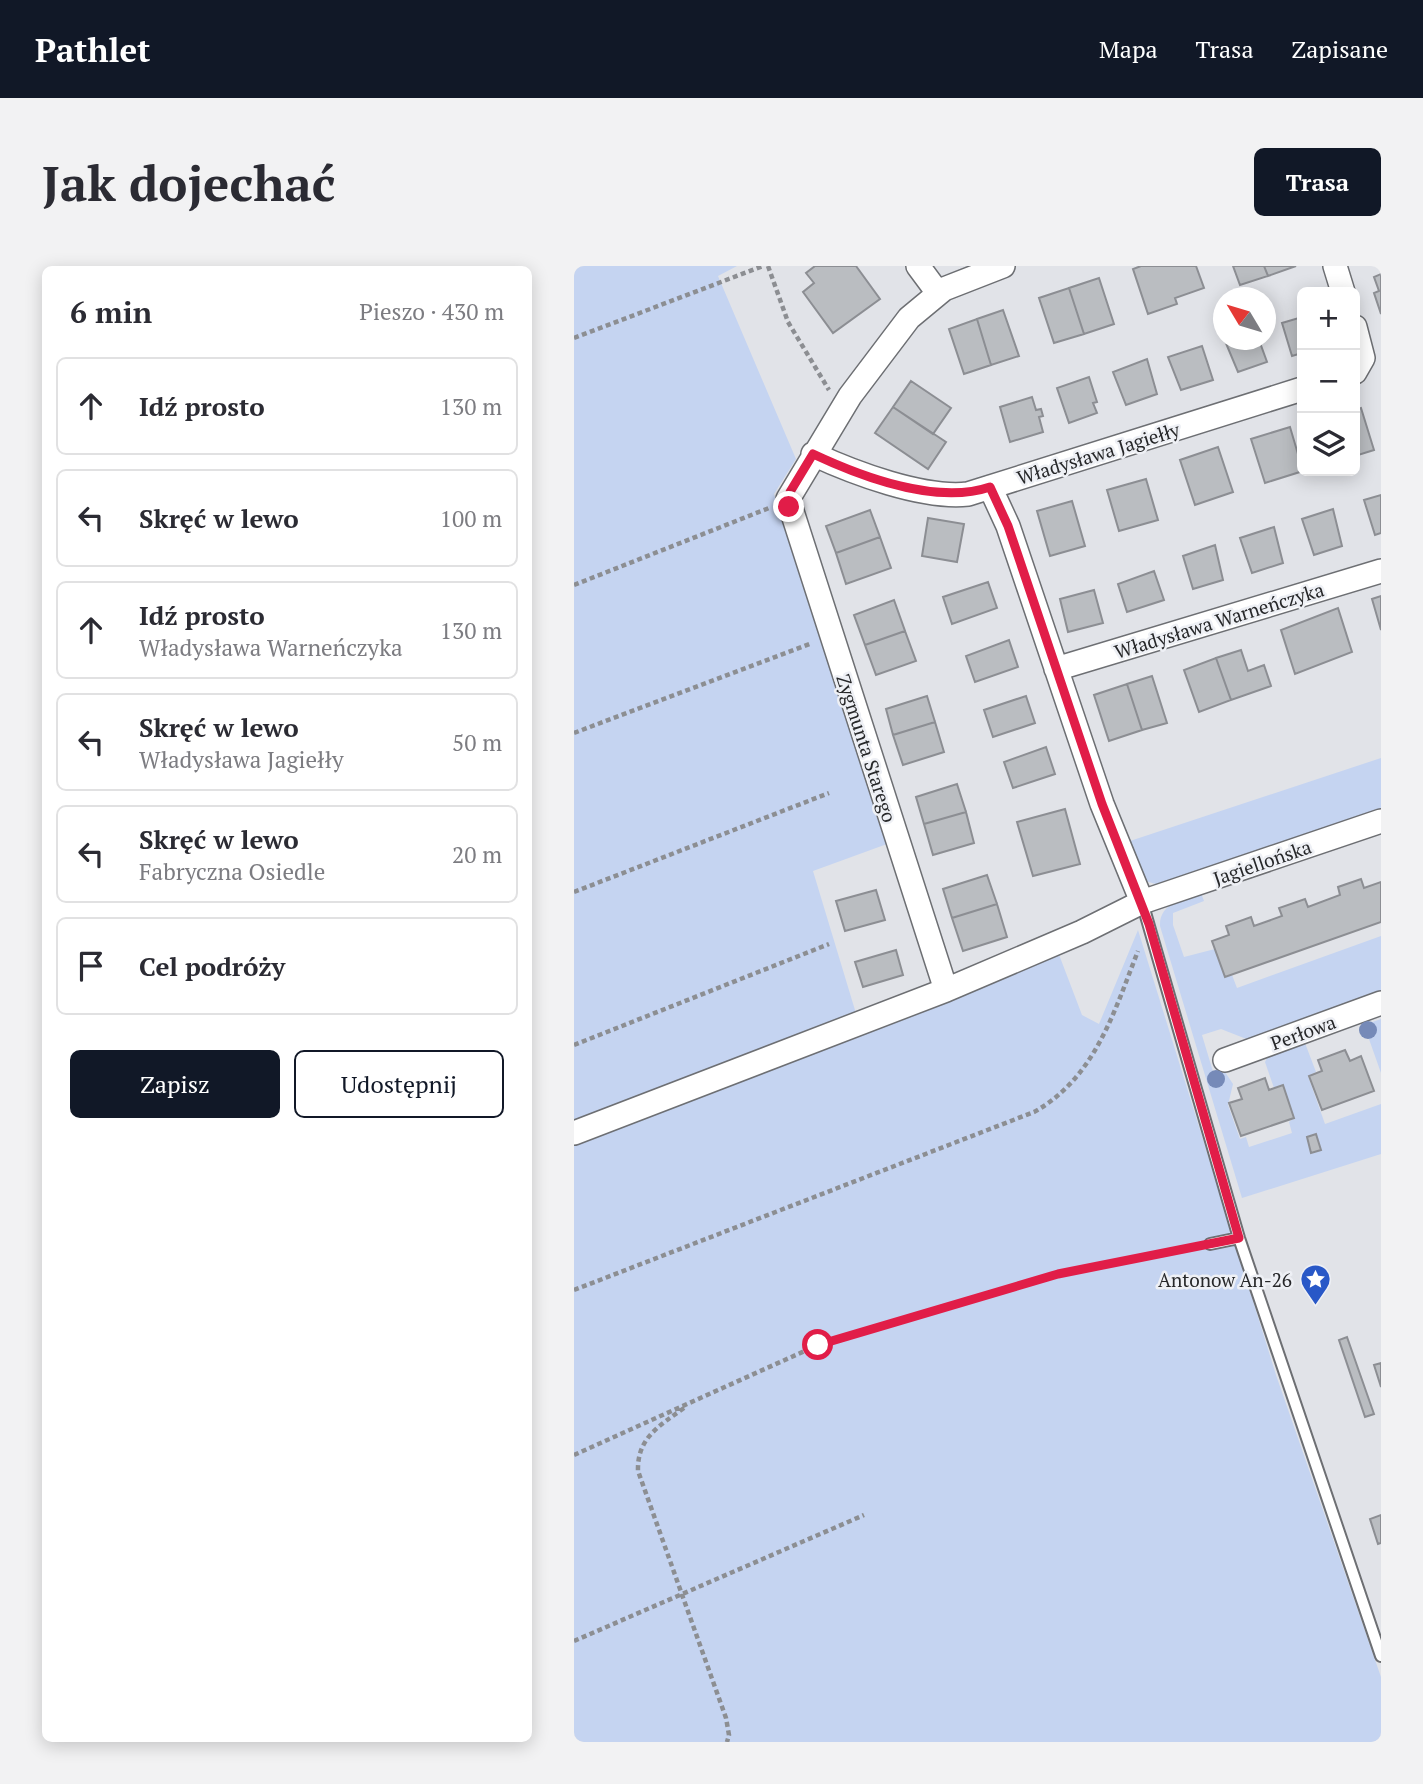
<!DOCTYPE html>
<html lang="pl">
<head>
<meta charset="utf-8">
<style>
	:root { --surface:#fff; --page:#f2f2f3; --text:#2b2b33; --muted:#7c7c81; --line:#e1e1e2; --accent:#111827 }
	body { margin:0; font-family:"PT Serif",serif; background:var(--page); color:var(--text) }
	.controls { position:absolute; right:21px; top:21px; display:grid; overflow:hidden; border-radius:10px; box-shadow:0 4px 18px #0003 }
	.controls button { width:63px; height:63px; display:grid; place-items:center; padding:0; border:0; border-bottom:2px solid var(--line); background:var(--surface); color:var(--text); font:35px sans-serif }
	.compass { position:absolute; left:639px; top:21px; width:63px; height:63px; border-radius:50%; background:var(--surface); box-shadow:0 4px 18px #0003; rotate:308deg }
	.stop { position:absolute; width:21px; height:21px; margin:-16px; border:5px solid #e11d48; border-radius:50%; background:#fff }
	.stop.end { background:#e11d48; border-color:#fff; box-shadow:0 2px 7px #0008 }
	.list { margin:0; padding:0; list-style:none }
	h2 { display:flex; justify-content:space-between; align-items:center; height:91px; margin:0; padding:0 28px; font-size:30px }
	h2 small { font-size:23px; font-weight:400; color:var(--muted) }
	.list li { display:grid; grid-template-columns:46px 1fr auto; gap:21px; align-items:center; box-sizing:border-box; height:98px; margin:0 14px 14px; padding:0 14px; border:2px solid var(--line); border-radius:10px }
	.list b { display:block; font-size:26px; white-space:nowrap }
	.list p { margin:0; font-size:23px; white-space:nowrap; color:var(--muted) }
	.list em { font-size:23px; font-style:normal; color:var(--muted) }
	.actions { display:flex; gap:14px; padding:21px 28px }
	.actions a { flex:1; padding:16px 0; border:2px solid var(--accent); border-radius:10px; text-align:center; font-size:24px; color:var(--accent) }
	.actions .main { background:var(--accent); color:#fff }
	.icon { flex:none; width:38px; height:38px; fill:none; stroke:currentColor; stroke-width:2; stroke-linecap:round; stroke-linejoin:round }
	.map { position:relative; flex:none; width:807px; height:1476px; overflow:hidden; border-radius:10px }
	header { display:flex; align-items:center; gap:42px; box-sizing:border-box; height:98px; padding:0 35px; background:var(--accent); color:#fff }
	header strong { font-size:33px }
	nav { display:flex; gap:38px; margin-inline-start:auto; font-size:24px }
	.intro { display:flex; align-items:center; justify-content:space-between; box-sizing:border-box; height:168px; padding:0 42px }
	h1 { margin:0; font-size:49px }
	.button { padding:18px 32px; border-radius:10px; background:var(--accent); color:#fff; font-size:24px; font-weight:700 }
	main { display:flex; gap:42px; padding:0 42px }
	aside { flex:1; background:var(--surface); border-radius:10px; box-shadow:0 4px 18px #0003 }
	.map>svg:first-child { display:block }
	.green { fill:#c5d4f1 }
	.building { fill:#babdc1; stroke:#8c8e93; stroke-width:2 }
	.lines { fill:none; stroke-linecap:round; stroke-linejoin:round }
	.lane-casing { stroke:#6d6f73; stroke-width:14 }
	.street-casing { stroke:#6d6f73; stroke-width:26 }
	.path { stroke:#8c8e92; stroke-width:4.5; stroke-dasharray:5 3.5; stroke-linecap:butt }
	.lane { stroke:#fff; stroke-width:10 }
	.street { stroke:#fff; stroke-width:23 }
	.tree { fill:#768ab8 }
	.route { stroke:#e11d48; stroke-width:9 }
	.labels { text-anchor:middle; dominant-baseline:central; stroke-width:5; stroke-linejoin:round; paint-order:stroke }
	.street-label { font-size:19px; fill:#262729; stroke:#eef0f5 }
	.poi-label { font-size:19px; fill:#262729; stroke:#eef0f5; text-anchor:end }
</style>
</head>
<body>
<header>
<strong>Pathlet</strong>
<nav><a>Mapa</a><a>Trasa</a><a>Zapisane</a></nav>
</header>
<div class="intro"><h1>Jak dojechać</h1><a class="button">Trasa</a></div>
<main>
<aside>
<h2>6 min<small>Pieszo · 430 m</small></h2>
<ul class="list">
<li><svg class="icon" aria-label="ahead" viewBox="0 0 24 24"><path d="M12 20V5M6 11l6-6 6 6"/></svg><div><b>Idź prosto</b></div><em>130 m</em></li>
<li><svg class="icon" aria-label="left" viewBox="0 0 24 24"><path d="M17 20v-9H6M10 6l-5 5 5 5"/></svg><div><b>Skręć w lewo</b></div><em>100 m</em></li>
<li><svg class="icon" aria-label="ahead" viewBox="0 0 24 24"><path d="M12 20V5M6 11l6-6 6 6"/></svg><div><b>Idź prosto</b><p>Władysława Warneńczyka</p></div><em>130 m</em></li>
<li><svg class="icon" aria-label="left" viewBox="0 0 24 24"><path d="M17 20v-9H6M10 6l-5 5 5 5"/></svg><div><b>Skręć w lewo</b><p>Władysława Jagiełły</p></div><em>50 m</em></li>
<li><svg class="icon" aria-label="left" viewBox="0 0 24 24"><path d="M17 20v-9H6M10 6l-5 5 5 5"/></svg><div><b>Skręć w lewo</b><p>Fabryczna Osiedle</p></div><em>20 m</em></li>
<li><svg class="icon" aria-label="arrive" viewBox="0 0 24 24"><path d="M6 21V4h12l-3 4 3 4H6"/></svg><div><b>Cel podróży</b></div></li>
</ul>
<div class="actions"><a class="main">Zapisz</a><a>Udostępnij</a></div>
</aside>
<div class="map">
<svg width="807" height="1476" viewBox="0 0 807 1476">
	<rect width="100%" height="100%" fill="#e1e3e8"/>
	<!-- green -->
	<path class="green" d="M0,0H163L144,10L222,193L200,228L313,578L239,605L287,764L484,686L508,749L525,758L564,664L702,1109L807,1411V1476H0Z
		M807,492V543L582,618L571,615L556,575Z
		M627,627L630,635L599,647V659L610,691L641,683L651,711L658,709L663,722L807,670V726L675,774L647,763L628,769L640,809L651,806L659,818L654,839L666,873L672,871L675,881L718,867L715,856L720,852L709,819L700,822L691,796L694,790L731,777L742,806L734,810L751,858L807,838V888L668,932L586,660C585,637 610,633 627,627Z
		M807,753V807L790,759Z"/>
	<!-- building -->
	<path class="building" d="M241,0H282L306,33L259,67L229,26L240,17L232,7Z
		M567,0H622L630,22L601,32L603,38L574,48L559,3Z
		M659,0H690L694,10L666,19Z
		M690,0H722L694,10Z
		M807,8V48L800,27L805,25L800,11Z
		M525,12L540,58L510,68L495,22Z
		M495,22L510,68L480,77L465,32Z
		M429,44L445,90L417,99L403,53Z
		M728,51V87L718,90L708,57Z
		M403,53L417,99L390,108L375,63Z
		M656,74H685L693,96L664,106L651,75Z
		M628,80L639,114L607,124L594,91Z
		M573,93L583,128L552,139L539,106Z
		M515,111L523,136L519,137L523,147L495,157L483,122Z
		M337,115L377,142L359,168L319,141Z
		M458,131L462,144L467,143L469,150L465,151L469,166L436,176L426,141Z
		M319,141L372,176L354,203L301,167Z
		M787,142L800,184L781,190V144Z
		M716,161L729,205L691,217L677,173Z
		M644,181L659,226L621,239L606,194Z
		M572,213L584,254L545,265L533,224Z
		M807,229V267L801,269L790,234Z
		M498,235L511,280L476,290L463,245Z
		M759,243L768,280L740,289L728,253Z
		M296,244L306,271L262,287L252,260Z
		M354,252L390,258L383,296L348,290Z
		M700,261L709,297L678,307L666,272Z
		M306,271L317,302L272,318L262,287Z
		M641,279L649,314L619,323L609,290Z
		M580,305L590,334L553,346L544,318Z
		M414,316L423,342L378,358L369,331Z
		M520,324L529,357L494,366L486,333Z
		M807,330V364L798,333Z
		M320,334L331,365L291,379L280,349Z
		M764,342L778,386L721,408L707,364Z
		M331,365L342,395L302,409L291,379Z
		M435,374L444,401L401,416L392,390Z
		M667,384L674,405L690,399L697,420L657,434L642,392Z
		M642,392L657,434L625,446L610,404Z
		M578,410L593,457L568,464L553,418Z
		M553,418L568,464L535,475L520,429Z
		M353,430L361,456L319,469L312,443Z
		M452,430L461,457L419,471L410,444Z
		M361,456L370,486L329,499L319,469Z
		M472,481L481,508L439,522L430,496Z
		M383,518L392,546L350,558L342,531Z
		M491,543L506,598L459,610L443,556Z
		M392,546L400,577L359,589L350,558Z
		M413,609L423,638L378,652L369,623Z
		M787,613L790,622L807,616V656L651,711L638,675L655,669L652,660L677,651L680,660L708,650L705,642L731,633L734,641L766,629L764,621Z
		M302,624L311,654L271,665L262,635Z
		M423,638L433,671L389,685L378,652Z
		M322,684L329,709L289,721L281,696Z
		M771,784L776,795L787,790L800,825L748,844L735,810L748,805L744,794Z
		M691,812L695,824L709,819L720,852L667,870L655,837L668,833L664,822Z
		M742,868L747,884L737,887L733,871Z
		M773,1071L800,1148L791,1151L765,1074Z
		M807,1097V1121L800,1099Z
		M807,1249V1277L804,1278L796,1253Z"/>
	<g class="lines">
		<defs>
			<path id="lane" d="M568,636L665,972L807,1390
				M636,978L665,972"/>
			<path id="street" d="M344,0L364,27
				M761,0L769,26
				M781,61L789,92L781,106
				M239,188C280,207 349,233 394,228L728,123
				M416,221L434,260L528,538L568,636
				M482,403L807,305
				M372,724L214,233L276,130L335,52L370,23L429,0
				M651,794L807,737
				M0,867L372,724L508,666L568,636L807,555"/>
		</defs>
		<!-- lane casing -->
		<use href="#lane" class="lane-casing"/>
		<!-- street casing -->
		<use href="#street" class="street-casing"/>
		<!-- path -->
		<path class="path" d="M194,0L214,56L255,124
			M0,72L189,0
			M0,319L195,242
			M0,467L238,377
			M0,626L255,527
			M0,779L255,678
			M0,1024L460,846C521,812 540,746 564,685
			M110,1142C85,1160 63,1172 64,1205L152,1452L155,1469L153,1476
			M0,1189L244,1079L484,1008L621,981
			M0,1375L290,1249"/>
		<!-- lane -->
		<use href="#lane" class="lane"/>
		<!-- street -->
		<use href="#street" class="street"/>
	</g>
	<!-- trees -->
	<g class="tree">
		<circle cx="794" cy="764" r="9"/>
		<circle cx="642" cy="813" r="9"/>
	</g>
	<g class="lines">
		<!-- route -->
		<path class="route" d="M215,241L216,226L239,188C288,211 363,239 416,221L434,260L528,538L575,658L665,972L484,1008L244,1079"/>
	</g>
	<!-- icons -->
	<defs>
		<symbol id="sight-pin" viewBox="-11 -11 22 30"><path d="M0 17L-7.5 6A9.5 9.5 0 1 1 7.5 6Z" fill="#2958c7" stroke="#eef0f5"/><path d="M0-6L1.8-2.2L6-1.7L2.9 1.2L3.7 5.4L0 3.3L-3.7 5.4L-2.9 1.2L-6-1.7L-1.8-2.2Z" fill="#fff"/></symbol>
	</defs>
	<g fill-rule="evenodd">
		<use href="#sight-pin" x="724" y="996" width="35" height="47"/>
	</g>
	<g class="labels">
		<!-- street labels -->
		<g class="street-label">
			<text transform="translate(524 187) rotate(-17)">Władysława Jagiełły</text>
			<text transform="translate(645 354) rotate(-17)">Władysława Warneńczyka</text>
			<text transform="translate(293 482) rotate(72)">Zygmunta Starego</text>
			<text transform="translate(688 596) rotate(-19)">Jagiellońska</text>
			<text transform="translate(729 766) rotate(-20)">Perłowa</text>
		</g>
		<!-- poi labels -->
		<g class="poi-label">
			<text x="718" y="1013">Antonow An-26</text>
		</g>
	</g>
</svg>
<div class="controls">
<button>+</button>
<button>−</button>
<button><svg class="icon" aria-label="layers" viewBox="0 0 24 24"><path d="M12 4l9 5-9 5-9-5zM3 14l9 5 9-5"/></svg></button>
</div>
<svg class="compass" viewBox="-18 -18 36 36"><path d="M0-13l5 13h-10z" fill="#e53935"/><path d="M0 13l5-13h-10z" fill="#7c7c81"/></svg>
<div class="stop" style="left:244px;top:1079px"></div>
<div class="stop end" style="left:215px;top:241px"></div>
</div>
</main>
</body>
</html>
